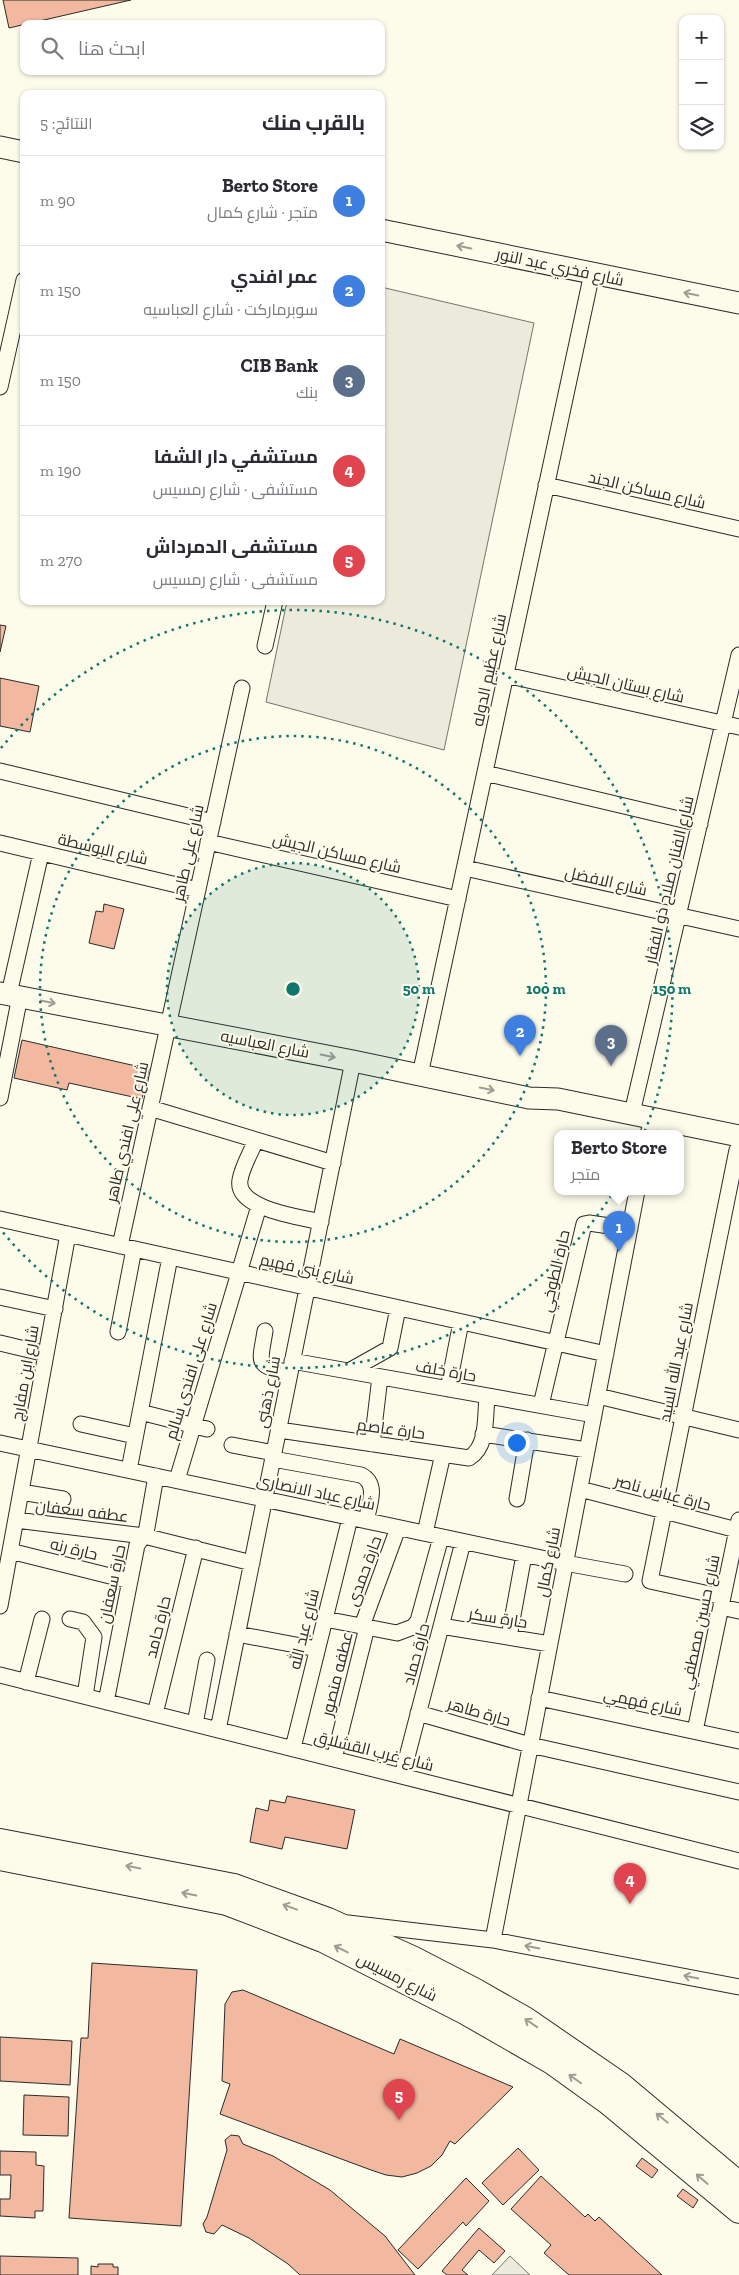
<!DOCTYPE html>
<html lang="ar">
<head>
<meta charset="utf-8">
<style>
	:root { --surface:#fff; --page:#f2f2f3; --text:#2b2b33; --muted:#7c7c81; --line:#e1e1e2; --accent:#ea580c }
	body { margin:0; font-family:"Zilla Slab",Cairo,serif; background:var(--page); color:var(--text); direction:rtl }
	.controls { position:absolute; right:15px; top:15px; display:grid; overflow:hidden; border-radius:10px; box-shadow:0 1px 4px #0004 }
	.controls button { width:45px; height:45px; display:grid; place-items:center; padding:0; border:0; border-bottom:1px solid var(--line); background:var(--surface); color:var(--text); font:25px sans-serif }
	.you { position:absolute; left:516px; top:1442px; width:18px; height:18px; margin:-12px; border:4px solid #fff; border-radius:50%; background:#1a73e8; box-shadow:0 0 0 8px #1a73e833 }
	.badge { display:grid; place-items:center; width:32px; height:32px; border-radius:50%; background:var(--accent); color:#fff; font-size:16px; font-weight:700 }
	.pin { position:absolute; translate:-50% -41px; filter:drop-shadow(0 1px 2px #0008) }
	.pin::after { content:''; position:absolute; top:26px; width:18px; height:15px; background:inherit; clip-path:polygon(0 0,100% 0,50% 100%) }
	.popup { position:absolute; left:554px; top:1130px; width:130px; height:65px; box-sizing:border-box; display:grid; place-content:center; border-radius:10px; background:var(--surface); filter:drop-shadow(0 1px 4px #0005); font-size:16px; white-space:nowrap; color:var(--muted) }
	.popup b { font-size:19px; color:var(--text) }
	.popup::after { content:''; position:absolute; left:50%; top:100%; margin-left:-10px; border:10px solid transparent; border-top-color:var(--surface) }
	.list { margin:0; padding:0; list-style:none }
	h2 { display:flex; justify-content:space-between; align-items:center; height:65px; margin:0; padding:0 20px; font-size:21px }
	h2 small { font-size:16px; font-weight:400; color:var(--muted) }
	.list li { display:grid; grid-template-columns:32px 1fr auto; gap:15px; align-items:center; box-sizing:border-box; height:90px; padding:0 20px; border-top:1px solid var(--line) }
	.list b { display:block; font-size:19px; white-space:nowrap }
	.list p { margin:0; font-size:16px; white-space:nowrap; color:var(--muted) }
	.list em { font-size:16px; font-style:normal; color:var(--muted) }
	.icon { flex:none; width:28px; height:28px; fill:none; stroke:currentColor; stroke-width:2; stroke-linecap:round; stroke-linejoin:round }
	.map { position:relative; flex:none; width:739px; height:2275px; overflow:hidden; direction:ltr }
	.search { position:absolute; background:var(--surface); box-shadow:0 1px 4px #0004; left:20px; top:20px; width:365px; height:55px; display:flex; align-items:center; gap:12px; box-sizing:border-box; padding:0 18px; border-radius:10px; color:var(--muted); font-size:19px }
	.panel { position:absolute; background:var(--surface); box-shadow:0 1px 4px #0004; left:20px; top:90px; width:365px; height:515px; border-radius:10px; direction:rtl }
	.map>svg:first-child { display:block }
	.green { fill:#ecebdb; stroke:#74746e }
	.parking { fill:#eceadb; stroke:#74746e }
	.building { fill:#f2b8a0; stroke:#2b2b2b }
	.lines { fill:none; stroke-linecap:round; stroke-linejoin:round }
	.street-casing { stroke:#2b2b2b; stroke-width:17 }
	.secondary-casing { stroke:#2b2b2b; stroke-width:23 }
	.primary-casing { stroke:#2b2b2b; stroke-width:26 }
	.street { stroke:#fdfbea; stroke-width:15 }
	.secondary { stroke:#fdfbea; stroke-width:21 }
	.primary { stroke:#fdfbea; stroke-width:24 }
	.oneway { stroke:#9e9d94 }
	.ring { fill:none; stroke:#0f766e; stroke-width:2.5; stroke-dasharray:2.5 5 }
	.labels { text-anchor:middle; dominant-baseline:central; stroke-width:4; stroke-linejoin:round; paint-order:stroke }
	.street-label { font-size:16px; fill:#2b2b2b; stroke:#fdfbea }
	.centre { fill:#0f766e; stroke:#fdfbea; stroke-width:2.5 }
	.ring-label { font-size:15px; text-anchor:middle; font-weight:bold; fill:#0f766e; stroke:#fdfbea; stroke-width:4; stroke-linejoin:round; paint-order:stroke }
</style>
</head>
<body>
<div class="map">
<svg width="739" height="2275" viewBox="0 0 739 2275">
	<rect width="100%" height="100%" fill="#fdfbea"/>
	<!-- green -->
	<path class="green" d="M510,2256L530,2275H492Z"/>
	<!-- parking -->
	<path class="parking" d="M381,287L534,323L444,750L266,702L287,601H381Z"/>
	<!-- building -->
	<path class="building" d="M3,0H131L9,28Z
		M0,625L6,626L0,652Z
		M0,678L39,686L30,732L0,726Z
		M104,904L124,909L114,949L89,943L96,911L103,912Z
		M22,1040L149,1069L142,1099L69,1083L67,1090L14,1078Z
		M287,1796L355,1810L347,1849L285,1837L282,1849L250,1842L256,1808L268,1811L270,1800L285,1803Z
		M92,1963L197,1970L181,2226L69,2218L81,2038H88Z
		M243,1990L394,2054L400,2039L513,2087L455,2144L450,2141L442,2155L431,2166L417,2173L402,2177L386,2175L371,2170L220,2114L230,2084L222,2081L225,2004L232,1992Z
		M0,2037L72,2041L70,2085L0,2081Z
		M24,2095L69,2097L68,2136L23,2135Z
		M231,2135L239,2136L243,2144L273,2156L330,2190L385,2236L415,2275H300L288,2264L249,2238L222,2225L214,2234L206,2232L203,2224L207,2217L227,2150L225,2140Z
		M518,2148L539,2170L503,2205L482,2183Z
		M0,2151L36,2152V2165L44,2166L43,2211H35V2218L0,2216V2199H10L11,2175H0Z
		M642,2158L658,2170L652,2178L636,2166Z
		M541,2176L585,2217L588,2214L595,2221L599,2217L662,2275H569L544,2253L551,2245L511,2209Z
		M466,2178L489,2201L466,2226L463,2222L418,2269L398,2250Z
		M683,2189L698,2200L693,2208L677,2196Z
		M479,2228L505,2251L494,2263L479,2250L462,2270L468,2275H447L442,2271Z
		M0,2256L78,2258V2275H0Z
		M98,2264H113V2267H118V2275H91V2266L98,2267Z"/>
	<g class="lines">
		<defs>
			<path id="street" d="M0,387L24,280
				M546,485L739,529
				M265,646L275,601
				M506,675L739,727
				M0,771L213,822
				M485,773L700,824
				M208,842L458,899
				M0,843L198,890
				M465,868L739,929
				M9,994L41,853
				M420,1075L592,273
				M0,1098L20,996
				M150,1108L333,1163
				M632,1113L739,655
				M649,1133V1130
				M256,1140C251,1152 242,1167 240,1180C235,1209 300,1217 321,1222
				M0,1219L606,1354
				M120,1246L242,688
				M0,1297L55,1309
				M265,1331C260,1364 254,1365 290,1373
				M118,1332L134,1249
				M0,1343L46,1354
				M292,1361L594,1415
				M349,1371L390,1348L398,1308
				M448,1389L461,1322
				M598,1396L739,1430
				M541,1405L584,1224L589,1223L630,1229
				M140,1412L207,1429
				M81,1424L135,1436
				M279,1430L469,1458C488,1447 485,1417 487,1396
				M483,1434L587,1450
				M0,1443L565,1563L625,1574
				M372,1444L380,1377
				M232,1445L274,1453
				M273,1459L361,1475C379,1484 369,1505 366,1521
				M129,1470L170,1257
				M177,1480L259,1206
				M580,1489L737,1530
				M21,1492L63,1499
				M517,1499L527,1440
				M16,1520L144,1536L252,1563
				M425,1533L443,1454
				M10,1551L130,1581
				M723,1597L650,1581L737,1150
				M0,1606L68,1234
				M721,1607L739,1611
				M70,1619L83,1622L94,1637L85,1696
				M325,1619L397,1633L413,1627L418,1621L441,1537
				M362,1626L398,1528
				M441,1626L550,1644
				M237,1634L317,1649
				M509,1637L524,1555
				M0,1675L739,1861
				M26,1682L42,1619
				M539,1698L739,1741
				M106,1702L137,1545L146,1533L156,1476
				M418,1713L530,1745L739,1792
				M155,1714L196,1548
				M195,1724L207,1660
				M218,1730L353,1061
				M695,1731L739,1520
				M293,1748L350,1518
				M334,1759L367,1627
				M402,1776L463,1542
				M348,1923L493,1940L739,1987
				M493,1940L637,1191"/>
			<path id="secondary" d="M0,147L24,152
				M381,230L739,303
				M0,993L353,1061L529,1098L558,1099L739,1136"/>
			<path id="primary" d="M0,1841L234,1886L328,1920L412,1958L474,1990L525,2019L621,2085L739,2184
				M0,1858L227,1903L323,1940L465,2012L552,2062L609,2103L739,2211"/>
		</defs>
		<!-- street casing -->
		<use href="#street" class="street-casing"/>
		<!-- secondary casing -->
		<use href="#secondary" class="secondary-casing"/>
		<!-- primary casing -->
		<use href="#primary" class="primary-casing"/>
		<!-- street -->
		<use href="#street" class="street"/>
		<!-- secondary -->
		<use href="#secondary" class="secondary"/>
		<!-- primary -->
		<use href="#primary" class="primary"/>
	</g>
	<!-- one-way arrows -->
	<defs><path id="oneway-shaft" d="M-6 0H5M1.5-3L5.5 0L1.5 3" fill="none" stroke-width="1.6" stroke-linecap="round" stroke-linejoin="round" transform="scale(1.25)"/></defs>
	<g class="oneway">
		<use href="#oneway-shaft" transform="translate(464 247) rotate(-168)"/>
		<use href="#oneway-shaft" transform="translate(691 294) rotate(-169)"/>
		<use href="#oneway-shaft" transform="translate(48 1002) rotate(11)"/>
		<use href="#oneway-shaft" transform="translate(328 1056) rotate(11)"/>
		<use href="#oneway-shaft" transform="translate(487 1089) rotate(12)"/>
		<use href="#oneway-shaft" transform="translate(133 1867) rotate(-169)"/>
		<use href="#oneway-shaft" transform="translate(189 1894) rotate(-168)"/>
		<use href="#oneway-shaft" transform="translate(290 1907) rotate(-160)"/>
		<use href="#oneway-shaft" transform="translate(532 1947) rotate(-169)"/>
		<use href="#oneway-shaft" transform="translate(341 1949) rotate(-154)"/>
		<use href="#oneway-shaft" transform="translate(691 1977) rotate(-169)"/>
		<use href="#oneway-shaft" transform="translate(531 2023) rotate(-146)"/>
		<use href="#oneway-shaft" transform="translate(575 2079) rotate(-145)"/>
		<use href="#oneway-shaft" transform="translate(662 2118) rotate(-141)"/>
		<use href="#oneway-shaft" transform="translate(702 2179) rotate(-139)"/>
	</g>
	<!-- distance rings -->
	<circle cx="293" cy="989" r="126" fill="#0f766e" fill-opacity=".12"/>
	<g class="ring">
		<circle cx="293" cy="989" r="126"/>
		<circle cx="293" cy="989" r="253"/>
		<path d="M1 748A379 379 0 1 1 1 1230"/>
	</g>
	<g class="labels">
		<!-- street labels -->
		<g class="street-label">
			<text transform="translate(560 267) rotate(12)">شارع فخري عبد النور</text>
			<text transform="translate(647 490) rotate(13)">شارع مساكن الجند</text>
			<text transform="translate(489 670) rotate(-78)">شارع عظيم الدوله</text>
			<text transform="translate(626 684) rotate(13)">شارع بستان الجيش</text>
			<text transform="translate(103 849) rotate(13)">شارع البوسطة</text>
			<text transform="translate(188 853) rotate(-78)">شارع علي طاهر</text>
			<text transform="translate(337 853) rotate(13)">شارع مساكن الجيش</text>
			<text transform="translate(669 880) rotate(-77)">شارع الفنان صلاح ذو الفقار</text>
			<text transform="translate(606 881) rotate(13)">شارع الافضل</text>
			<text transform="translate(265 1044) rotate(11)">شارع العباسيه</text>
			<text transform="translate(127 1132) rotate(-77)">شارع علي افندي طاهر</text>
			<text transform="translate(307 1269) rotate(12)">شارع بنى فهيم</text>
			<text transform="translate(555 1271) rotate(-77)">حارة الطوخي</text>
			<text transform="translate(676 1362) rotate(-79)">شارع عبد الله السيد</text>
			<text transform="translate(191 1371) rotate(-73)">شارع على افندى سالم</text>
			<text transform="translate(446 1371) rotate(10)">حارة خلف</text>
			<text transform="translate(25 1373) rotate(-80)">شارع ابن مفارج</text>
			<text transform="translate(268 1392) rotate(-79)">شارع ذهنى</text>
			<text transform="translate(391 1429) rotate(8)">حارة عاصم</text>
			<text transform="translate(316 1492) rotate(12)">شارع عباد الانصارى</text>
			<text transform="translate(663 1493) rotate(15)">حارة عباس ناصر</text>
			<text transform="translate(82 1511) rotate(7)">عطفه سعفان</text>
			<text transform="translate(74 1549) rotate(14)">حارة رنه</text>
			<text transform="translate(548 1562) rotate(-79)">شارع كمال</text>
			<text transform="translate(364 1571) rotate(-70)">حارة حمدى</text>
			<text transform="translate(112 1584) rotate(-78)">حارة سعفان</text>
			<text transform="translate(498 1618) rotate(9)">حارة سكر</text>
			<text transform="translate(700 1622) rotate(-78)">شارع حسين مصطفي</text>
			<text transform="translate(158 1627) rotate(-76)">حارة حامد</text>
			<text transform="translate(304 1629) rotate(-76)">شارع عبد الله</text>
			<text transform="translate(416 1654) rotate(-75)">حارة حماد</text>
			<text transform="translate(337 1674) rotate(-76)">عطفه منصور</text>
			<text transform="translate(643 1702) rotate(12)">شارع فهمي</text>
			<text transform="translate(479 1712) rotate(16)">حارة طاهر</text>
			<text transform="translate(374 1751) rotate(14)">شارع غرب القشلاق</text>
			<text transform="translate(397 1977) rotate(27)">شارع رمسيس</text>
		</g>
	</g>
	<circle cx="293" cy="989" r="8" class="centre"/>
	<g class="ring-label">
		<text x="419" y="994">50 m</text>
		<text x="546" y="994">100 m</text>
		<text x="672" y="994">150 m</text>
	</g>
</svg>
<div class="controls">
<button>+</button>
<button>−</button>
<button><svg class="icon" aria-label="layers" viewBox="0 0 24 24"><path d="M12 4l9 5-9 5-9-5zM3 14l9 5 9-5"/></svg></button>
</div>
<div class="you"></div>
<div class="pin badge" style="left:619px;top:1252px;background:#3f7fe0">1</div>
<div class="popup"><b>Berto Store</b>متجر</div>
<div class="pin badge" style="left:520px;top:1056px;background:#3f7fe0">2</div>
<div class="pin badge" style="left:611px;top:1066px;background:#5c6f8a">3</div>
<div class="pin badge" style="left:630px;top:1904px;background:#e0444e">4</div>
<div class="pin badge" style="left:399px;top:2120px;background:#e0444e">5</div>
<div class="search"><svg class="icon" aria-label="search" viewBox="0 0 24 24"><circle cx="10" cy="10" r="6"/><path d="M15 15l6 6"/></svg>ابحث هنا</div>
<section class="panel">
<h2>بالقرب منك<small>النتائج: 5</small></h2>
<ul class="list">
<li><span class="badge" style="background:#3f7fe0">1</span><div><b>Berto Store</b><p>متجر · شارع كمال</p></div><em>90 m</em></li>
<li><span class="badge" style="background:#3f7fe0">2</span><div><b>عمر افندي</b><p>سوبرماركت · شارع العباسيه</p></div><em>150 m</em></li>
<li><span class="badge" style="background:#5c6f8a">3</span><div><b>CIB Bank</b><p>بنك</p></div><em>150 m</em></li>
<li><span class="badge" style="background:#e0444e">4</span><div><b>مستشفي دار الشفا</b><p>مستشفى · شارع رمسيس</p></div><em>190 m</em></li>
<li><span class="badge" style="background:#e0444e">5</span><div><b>مستشفى الدمرداش</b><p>مستشفى · شارع رمسيس</p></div><em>270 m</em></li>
</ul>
</section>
</div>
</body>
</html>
